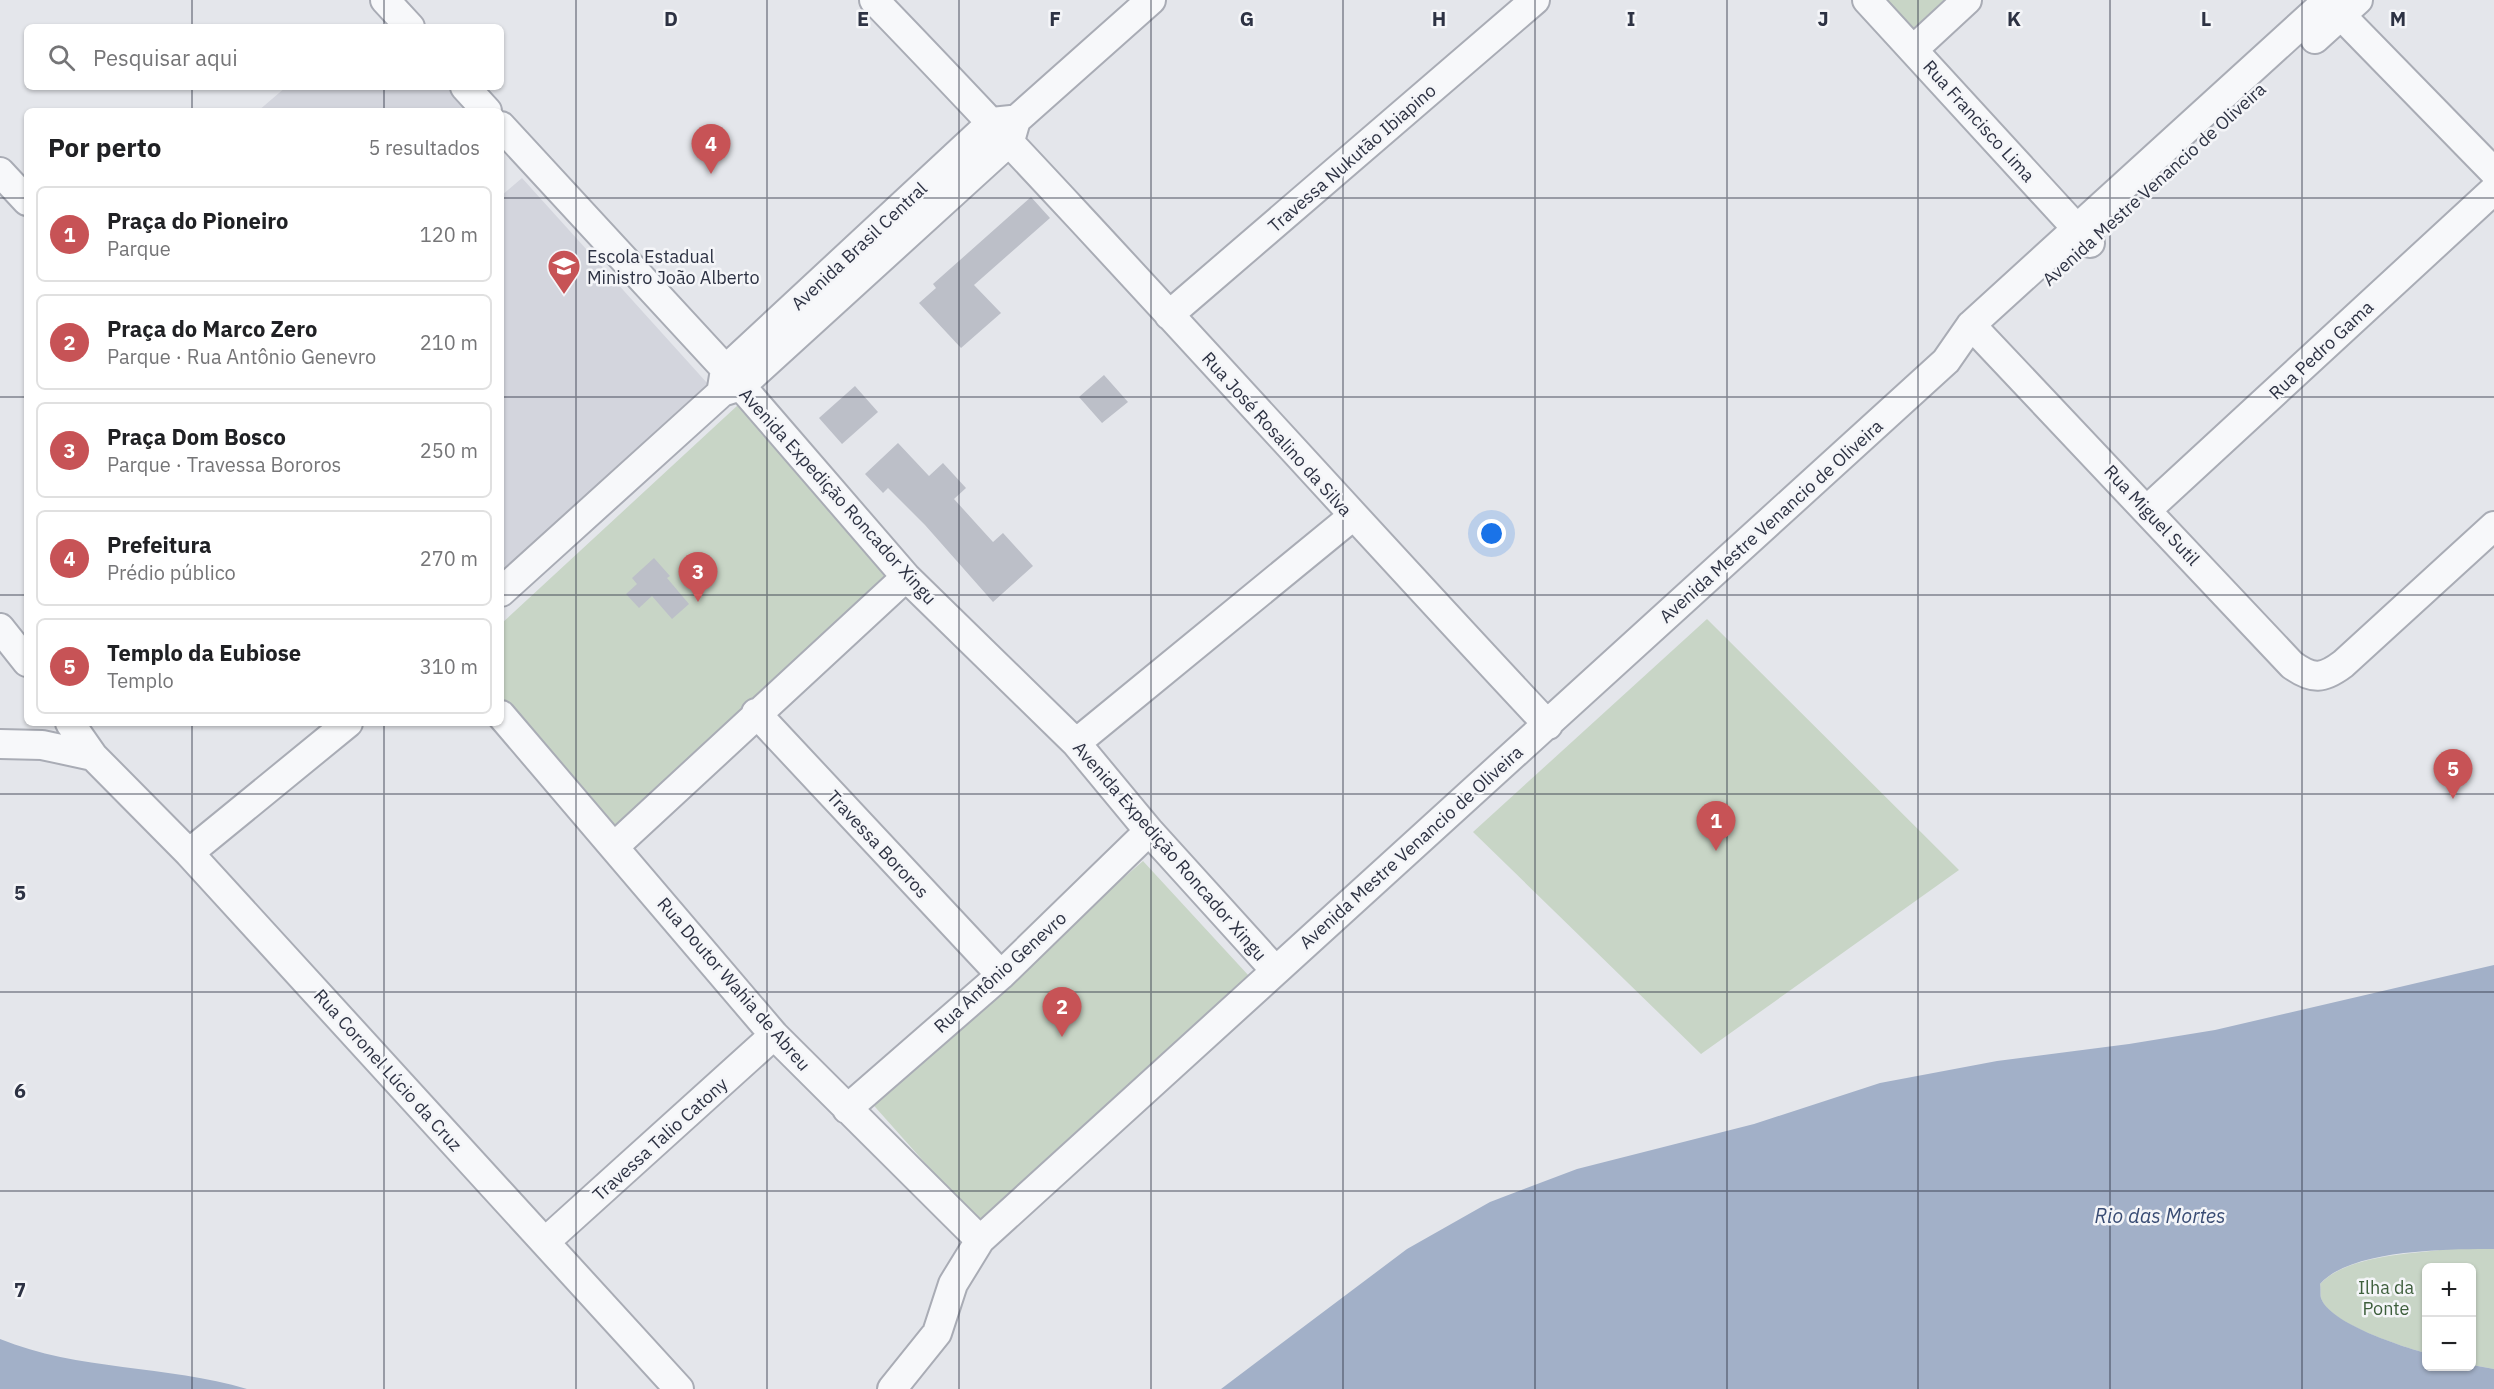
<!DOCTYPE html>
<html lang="pt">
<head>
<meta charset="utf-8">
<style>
	:root { --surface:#fff; --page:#f6f6f6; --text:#202124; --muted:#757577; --line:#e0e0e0; --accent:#c75356 }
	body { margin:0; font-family:"IBM Plex Sans",sans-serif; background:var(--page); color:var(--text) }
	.controls { position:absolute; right:18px; bottom:18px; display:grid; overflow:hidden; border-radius:9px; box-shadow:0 2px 4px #0004 }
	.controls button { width:54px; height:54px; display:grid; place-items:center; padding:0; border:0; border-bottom:2px solid var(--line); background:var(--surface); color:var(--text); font:30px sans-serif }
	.you { position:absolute; left:1492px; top:534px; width:21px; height:21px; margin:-15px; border:4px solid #fff; border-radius:50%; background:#1a73e8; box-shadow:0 0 0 9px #1a73e833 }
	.badge { display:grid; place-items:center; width:39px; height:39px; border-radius:50%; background:var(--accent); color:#fff; font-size:20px; font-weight:700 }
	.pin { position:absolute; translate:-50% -50px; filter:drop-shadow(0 2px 3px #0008) }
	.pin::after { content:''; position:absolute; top:32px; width:21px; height:18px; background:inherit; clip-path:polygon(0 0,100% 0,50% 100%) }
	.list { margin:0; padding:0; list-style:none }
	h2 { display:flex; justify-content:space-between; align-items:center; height:78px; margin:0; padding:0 24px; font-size:26px }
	h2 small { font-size:20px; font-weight:400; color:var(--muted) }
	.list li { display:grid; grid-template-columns:39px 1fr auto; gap:18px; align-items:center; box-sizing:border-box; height:96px; margin:0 12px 12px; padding:0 12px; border:2px solid var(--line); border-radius:9px }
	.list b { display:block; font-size:22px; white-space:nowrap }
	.list p { margin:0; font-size:20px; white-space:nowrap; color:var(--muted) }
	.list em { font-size:20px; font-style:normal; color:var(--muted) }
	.icon { flex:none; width:33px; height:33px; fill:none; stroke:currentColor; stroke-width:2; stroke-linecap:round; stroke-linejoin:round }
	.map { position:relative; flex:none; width:2494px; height:1389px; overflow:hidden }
	.search { position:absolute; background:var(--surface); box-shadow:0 2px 4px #0004; left:24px; top:24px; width:480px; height:66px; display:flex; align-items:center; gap:15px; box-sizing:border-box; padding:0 21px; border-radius:9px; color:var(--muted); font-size:22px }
	.panel { position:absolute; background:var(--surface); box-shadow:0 2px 4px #0004; left:24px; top:108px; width:480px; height:618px; border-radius:9px }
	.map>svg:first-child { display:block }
	.built { fill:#d3d5dd }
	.green { fill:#c8d5c6 }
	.water { fill:#a2b0c8 }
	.building { fill:#bcbfc8 }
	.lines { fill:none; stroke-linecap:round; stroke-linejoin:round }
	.minor-casing { stroke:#a9acb5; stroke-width:32 }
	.minor { stroke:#f7f8fa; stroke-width:28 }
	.grid { fill:none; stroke:#2d3243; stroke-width:1.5; stroke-opacity:0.55 }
	.labels { text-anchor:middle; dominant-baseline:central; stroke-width:5; stroke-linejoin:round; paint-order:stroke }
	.street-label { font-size:18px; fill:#2d3243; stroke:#f4f5f8 }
	.poi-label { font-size:18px; fill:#2d3243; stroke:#f4f5f8; text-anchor:start }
	.park-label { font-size:18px; fill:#3d5e3b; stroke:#f4f5f8 }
	.water-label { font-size:20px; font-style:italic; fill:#394c74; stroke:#f4f5f8 }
	.grid-label { font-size:20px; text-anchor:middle; font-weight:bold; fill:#2d3243; stroke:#f4f5f8; stroke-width:5; stroke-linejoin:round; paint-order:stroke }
</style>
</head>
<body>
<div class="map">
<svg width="2494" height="1389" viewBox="0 0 2494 1389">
	<rect width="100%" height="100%" fill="#e4e6eb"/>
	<!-- built -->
	<path class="built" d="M286,87H451L473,111H258Z
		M522,178L717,394L501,578V196Z"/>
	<!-- green -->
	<path class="green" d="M1887,0H1944L1913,29Z
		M738,405L895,579L619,830L501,702V624Z
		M1707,619L1959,870L1701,1054L1473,832Z
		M1143,861L1249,976L983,1228L868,1099Z
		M2448,1249H2494V1369L2472,1365V1268H2426V1353C2403,1347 2328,1323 2321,1298C2320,1294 2321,1288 2320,1284C2347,1255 2411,1254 2448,1249Z"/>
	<!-- water -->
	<path class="water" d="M2494,965V1249C2450,1249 2350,1249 2320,1284C2321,1288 2320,1295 2321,1298C2329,1323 2403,1347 2426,1353V1366L2472,1365L2494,1369V1389H1221L1407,1249L1490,1202L1577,1169L1754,1124L1880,1083L1997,1061L2129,1044L2215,1030Z
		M0,1339C78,1371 167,1365 247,1389H0Z"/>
	<!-- building -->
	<path class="building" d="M1031,197L1050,218L974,285L1001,313L961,348L919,303L936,288L933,284Z
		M1104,375L1128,402L1102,423L1079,397Z
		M855,386L878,412L842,444L819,418Z
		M898,443L929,476L943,463L966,488L954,499L993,542L1003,533L1033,566L993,602L925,525L888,488L883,493L865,474Z
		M654,558L670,576L667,578L689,604L672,619L652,596L639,608L626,594L637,584L632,578Z"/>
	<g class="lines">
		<defs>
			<path id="minor" d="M385,0L410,27
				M874,0C1103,237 1322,484 1548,725
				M1867,0L2090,243
				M2328,2L2494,172
				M2315,39L2358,0
				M1914,49L1967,0
				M465,87L487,111
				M501,126L741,386L906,577L1076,743L1149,831L1275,970
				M0,172L27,201
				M1169,315L1535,0
				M1971,325L2292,665C2313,680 2323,679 2343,664L2494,526
				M722,388L725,370L992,122L1011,120
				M2148,509L2494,190
				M501,592L722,392L741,386L1010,141L1016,120L1151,0
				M0,628L27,662
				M756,713L1001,975
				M501,715L774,1035L980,1240
				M70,723L93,756L189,853L679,1389
				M1076,743L1353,516
				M0,744L42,745L93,756
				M615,846L906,577
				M189,853L348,723
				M847,1109L1001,975L1149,831
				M545,1242L774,1035
				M892,1389L937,1333L953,1284L980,1240L1946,361L1971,325L2328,0"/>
		</defs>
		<!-- minor casing -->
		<use href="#minor" class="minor-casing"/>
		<!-- minor -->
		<use href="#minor" class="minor"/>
	</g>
	<!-- grid -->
	<path class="grid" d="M192,0V27M384,0V27M576,0V1389M767,0V1389M959,0V1389M1151,0V1389M1343,0V1389M1535,0V1389M1727,0V1389M1918,0V1389M2110,0V1389M2302,0V1389M192,87V111M384,87V111M0,198H27M501,198H2494M0,397H27M501,397H2494M0,595H27M501,595H2494M192,723V1389M384,723V1389M0,794H2494M0,992H2494M0,1191H2494"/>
	<!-- icons -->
	<defs>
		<symbol id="school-pin" viewBox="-11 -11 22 30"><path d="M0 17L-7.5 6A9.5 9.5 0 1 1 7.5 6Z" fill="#c75356" stroke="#f4f5f8"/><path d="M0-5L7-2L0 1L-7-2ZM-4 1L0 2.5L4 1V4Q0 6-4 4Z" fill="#fff"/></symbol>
	</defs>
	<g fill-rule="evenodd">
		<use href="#school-pin" x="545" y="247" width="38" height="52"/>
	</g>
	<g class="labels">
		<!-- street labels -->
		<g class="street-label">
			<text transform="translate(1979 121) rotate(48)">Rua Francisco Lima</text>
			<text transform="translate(1352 158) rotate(-41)">Travessa Nukutão Ibiapino</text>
			<text transform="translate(2154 184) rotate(-42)">Avenida Mestre Venancio de Oliveira</text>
			<text transform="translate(859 246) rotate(-43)">Avenida Brasil Central</text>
			<text transform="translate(2321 350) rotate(-43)">Rua Pedro Gama</text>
			<text transform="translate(1277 434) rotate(48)">Rua José Rosalino da Silva</text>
			<text transform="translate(838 496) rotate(48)">Avenida Expedição Roncador Xingu</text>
			<text transform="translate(2152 515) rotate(47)">Rua Miguel Sutil</text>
			<text transform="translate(1771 521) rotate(-42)">Avenida Mestre Venancio de Oliveira</text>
			<text transform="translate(878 844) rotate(47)">Travessa Bororos</text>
			<text transform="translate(1411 847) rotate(-42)">Avenida Mestre Venancio de Oliveira</text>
			<text transform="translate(1170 851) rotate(49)">Avenida Expedição Roncador Xingu</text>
			<text transform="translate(1000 972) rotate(-42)">Rua Antônio Genevro</text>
			<text transform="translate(734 984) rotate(49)">Rua Doutor Wahia de Abreu</text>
			<text transform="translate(388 1070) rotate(48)">Rua Coronel Lúcio da Cruz</text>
			<text transform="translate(660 1139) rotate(-42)">Travessa Talio Catony</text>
		</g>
		<!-- poi labels -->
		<g class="poi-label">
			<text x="587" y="256">Escola Estadual<tspan x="587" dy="21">Ministro João Alberto</tspan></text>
		</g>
		<!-- park labels -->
		<g class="park-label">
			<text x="2386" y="1287">Ilha da<tspan x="2386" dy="21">Ponte</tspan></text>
		</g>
		<!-- water labels -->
		<g class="water-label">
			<text x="2160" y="1215">Rio das Mortes</text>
		</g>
	</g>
	<g class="grid-label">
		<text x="671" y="26">D</text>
		<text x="863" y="26">E</text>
		<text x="1055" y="26">F</text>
		<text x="1247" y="26">G</text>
		<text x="1439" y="26">H</text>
		<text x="1631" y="26">I</text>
		<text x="1823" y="26">J</text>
		<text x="2014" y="26">K</text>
		<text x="2206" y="26">L</text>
		<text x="2398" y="26">M</text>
		<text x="20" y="900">5</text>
		<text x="20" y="1098">6</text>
		<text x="20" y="1297">7</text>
	</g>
</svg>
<div class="controls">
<button>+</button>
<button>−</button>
</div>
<div class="you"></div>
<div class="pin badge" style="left:1716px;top:851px">1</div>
<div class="pin badge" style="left:1062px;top:1037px">2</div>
<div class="pin badge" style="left:698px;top:602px">3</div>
<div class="pin badge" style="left:711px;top:174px">4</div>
<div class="pin badge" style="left:2453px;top:799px">5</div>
<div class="search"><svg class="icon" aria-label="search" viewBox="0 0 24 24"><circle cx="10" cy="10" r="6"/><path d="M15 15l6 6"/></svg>Pesquisar aqui</div>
<section class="panel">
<h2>Por perto<small>5 resultados</small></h2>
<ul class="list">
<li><span class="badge">1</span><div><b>Praça do Pioneiro</b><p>Parque</p></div><em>120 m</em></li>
<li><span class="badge">2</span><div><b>Praça do Marco Zero</b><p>Parque · Rua Antônio Genevro</p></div><em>210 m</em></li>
<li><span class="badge">3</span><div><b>Praça Dom Bosco</b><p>Parque · Travessa Bororos</p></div><em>250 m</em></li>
<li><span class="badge">4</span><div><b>Prefeitura</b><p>Prédio público</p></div><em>270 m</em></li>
<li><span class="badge">5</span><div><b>Templo da Eubiose</b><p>Templo</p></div><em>310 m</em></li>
</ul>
</section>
</div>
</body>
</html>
